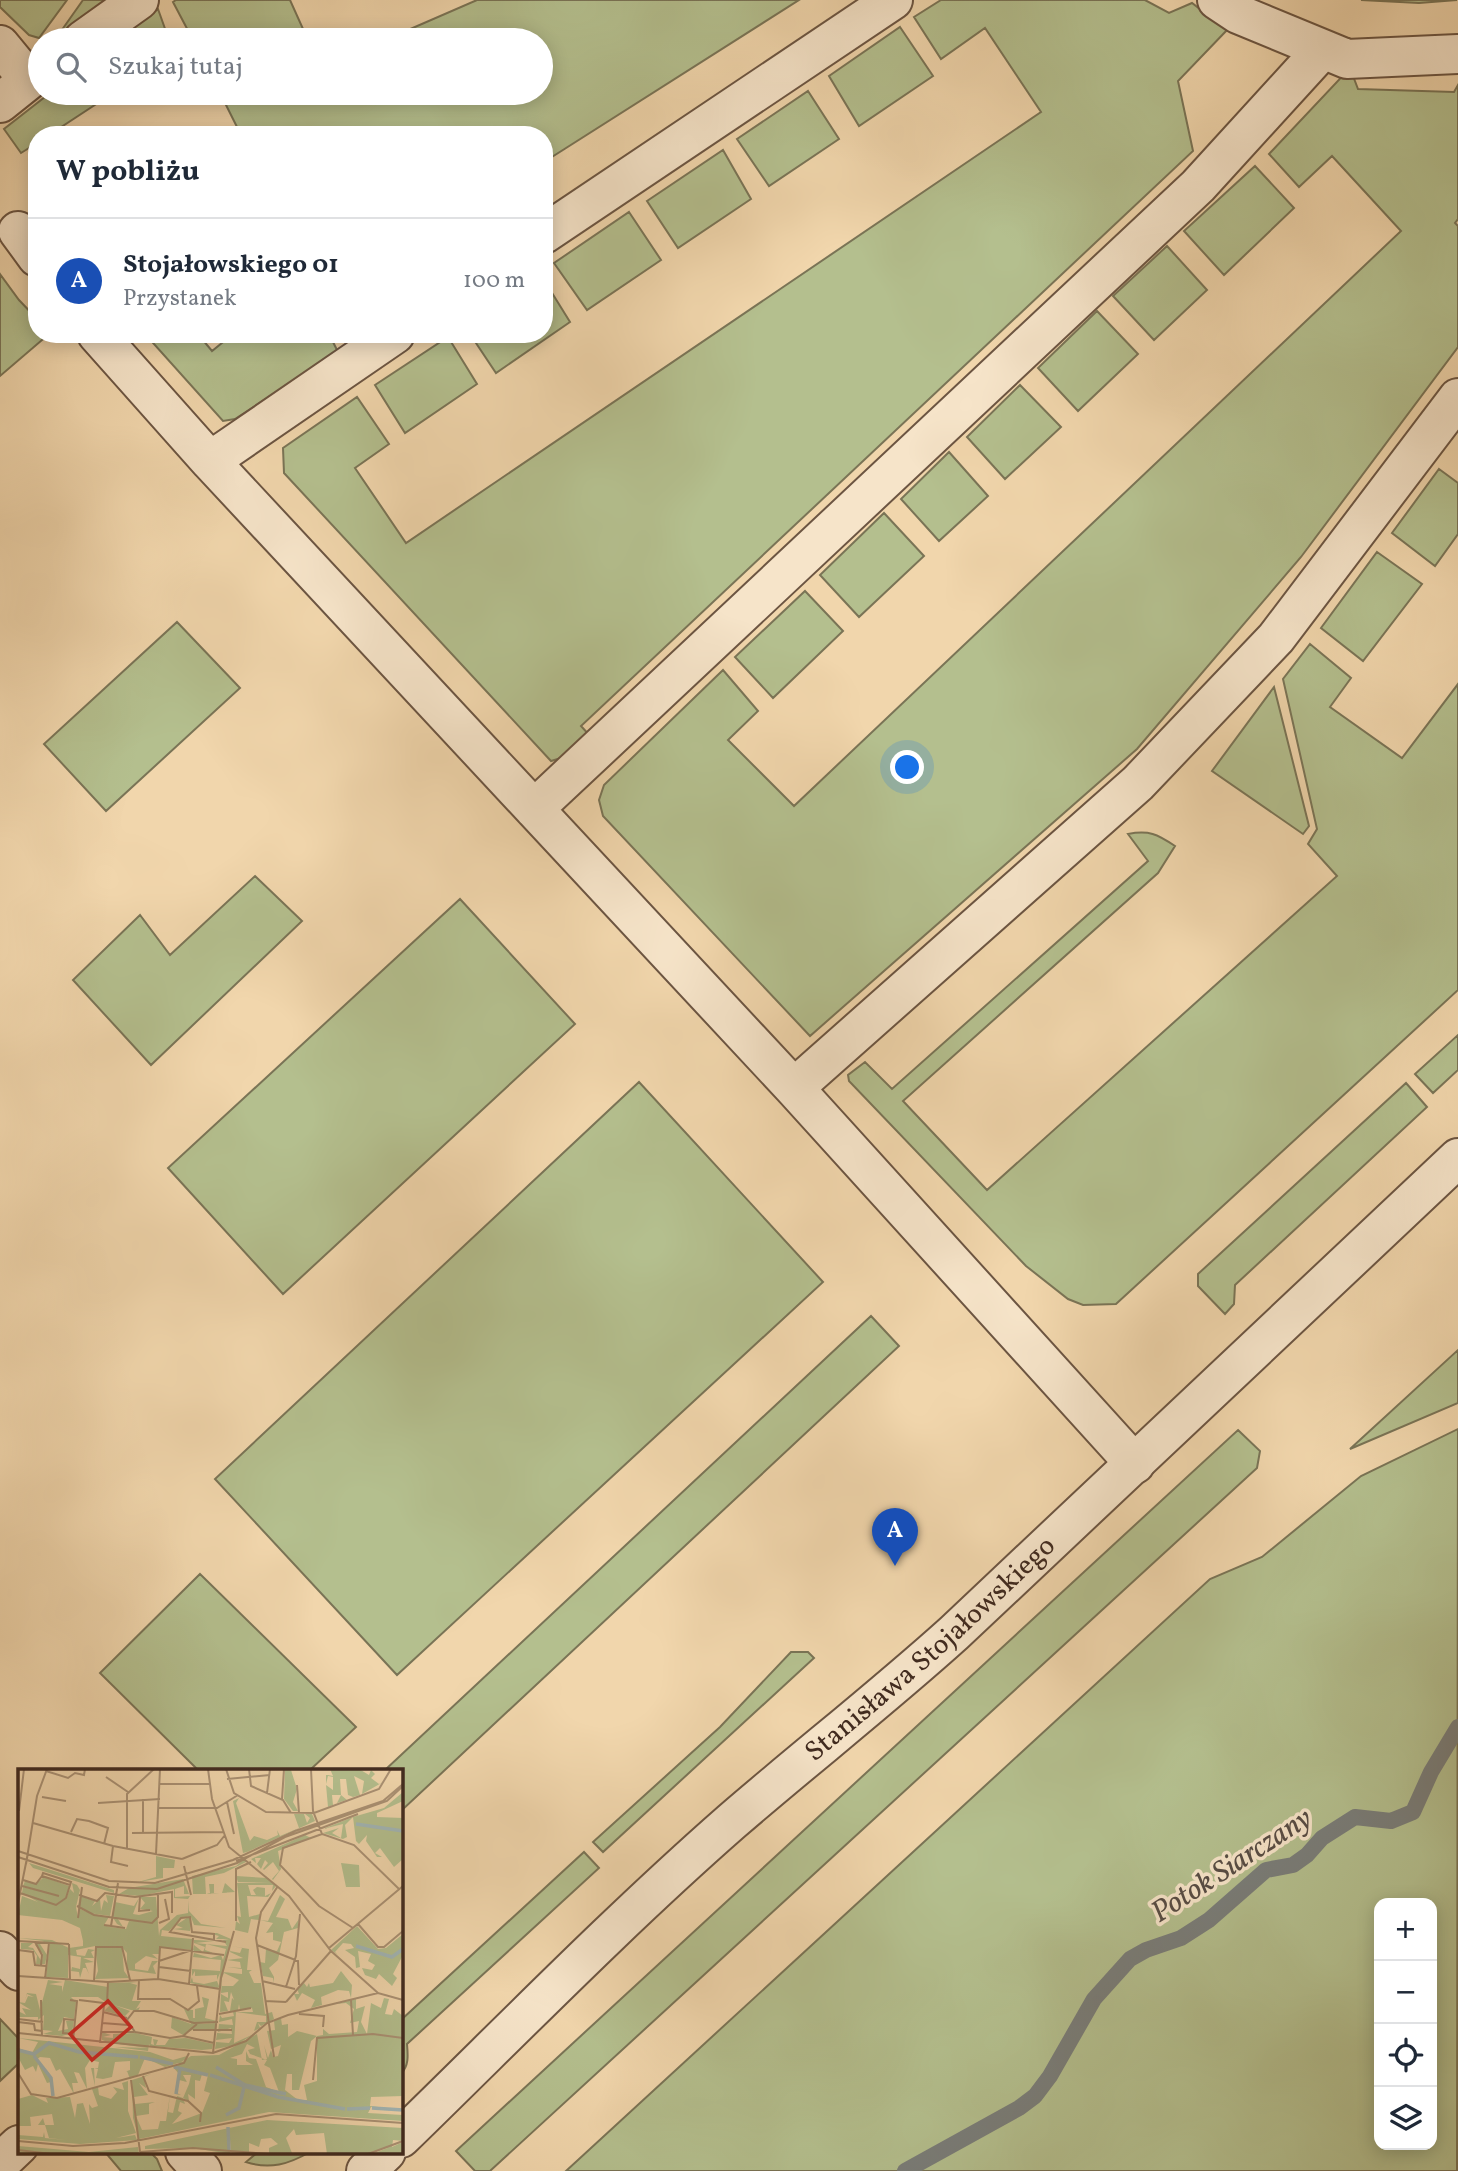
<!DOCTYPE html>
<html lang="pl">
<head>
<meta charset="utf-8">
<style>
	:root { --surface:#fff; --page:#f6f6f7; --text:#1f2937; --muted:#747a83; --line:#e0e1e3; --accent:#111827 }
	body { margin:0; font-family:Vollkorn,serif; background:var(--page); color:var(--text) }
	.controls { position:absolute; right:21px; bottom:21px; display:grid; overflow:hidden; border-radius:14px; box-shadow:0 4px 18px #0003 }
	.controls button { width:63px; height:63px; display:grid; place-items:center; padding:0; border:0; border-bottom:2px solid var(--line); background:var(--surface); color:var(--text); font:35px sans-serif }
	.you { position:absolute; left:908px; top:768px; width:24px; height:24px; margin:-18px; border:5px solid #fff; border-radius:50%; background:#1a73e8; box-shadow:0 0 0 10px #1a73e833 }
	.badge { display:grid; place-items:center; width:46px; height:46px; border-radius:50%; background:var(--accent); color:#fff; font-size:23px; font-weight:700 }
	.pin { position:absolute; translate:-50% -58px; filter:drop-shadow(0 2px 4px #0008) }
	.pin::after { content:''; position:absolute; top:37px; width:24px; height:21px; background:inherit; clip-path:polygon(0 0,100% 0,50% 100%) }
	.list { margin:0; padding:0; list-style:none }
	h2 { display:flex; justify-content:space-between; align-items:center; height:91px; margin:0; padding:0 28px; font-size:30px }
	h2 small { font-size:23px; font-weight:400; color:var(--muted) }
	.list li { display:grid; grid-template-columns:46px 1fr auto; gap:21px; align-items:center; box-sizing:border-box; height:126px; padding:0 28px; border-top:2px solid var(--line) }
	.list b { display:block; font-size:26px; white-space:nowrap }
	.list p { margin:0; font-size:23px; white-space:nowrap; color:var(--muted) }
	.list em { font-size:23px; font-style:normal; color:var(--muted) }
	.icon { flex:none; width:38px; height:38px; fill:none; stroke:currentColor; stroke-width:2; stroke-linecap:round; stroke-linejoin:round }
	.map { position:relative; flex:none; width:1458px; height:2171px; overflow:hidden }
	.search { position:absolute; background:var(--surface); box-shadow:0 4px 18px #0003; left:28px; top:28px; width:525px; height:77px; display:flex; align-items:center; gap:18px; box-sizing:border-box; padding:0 24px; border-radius:38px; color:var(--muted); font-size:26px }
	.panel { position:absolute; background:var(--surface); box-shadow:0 4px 18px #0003; left:28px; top:126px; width:525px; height:217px; border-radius:28px }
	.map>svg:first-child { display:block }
	.green { fill:#b4bf8e; stroke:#7a7456; stroke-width:2; fill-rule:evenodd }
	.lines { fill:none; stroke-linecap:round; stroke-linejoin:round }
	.stream { stroke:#7a7e7a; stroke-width:16 }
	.minor-casing { stroke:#6c5542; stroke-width:42 }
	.tertiary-casing { stroke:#6c5542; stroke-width:42 }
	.minor { stroke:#f6e4c9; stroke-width:38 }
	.tertiary { stroke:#f6e4c9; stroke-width:38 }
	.labels { text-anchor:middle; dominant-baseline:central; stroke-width:7; stroke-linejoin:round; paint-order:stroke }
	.street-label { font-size:28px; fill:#402a1f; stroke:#f6e4c9 }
	.water-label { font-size:30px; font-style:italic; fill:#584d45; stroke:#f6e4c9 }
	.inset-river { fill:none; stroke:#a1b6b6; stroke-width:3.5 }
	.inset-road { fill:none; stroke:#aa9174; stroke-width:2 }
	.view { fill:#d62828; fill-opacity:0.15; stroke:#d62828; stroke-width:3.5 }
	.inset-edge { fill:none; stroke:#402a1f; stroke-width:3.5 }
</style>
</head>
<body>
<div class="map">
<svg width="1458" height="2171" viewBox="0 0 1458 2171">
	<rect width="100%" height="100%" fill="#f1d6ac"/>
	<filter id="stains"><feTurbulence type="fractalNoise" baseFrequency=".00286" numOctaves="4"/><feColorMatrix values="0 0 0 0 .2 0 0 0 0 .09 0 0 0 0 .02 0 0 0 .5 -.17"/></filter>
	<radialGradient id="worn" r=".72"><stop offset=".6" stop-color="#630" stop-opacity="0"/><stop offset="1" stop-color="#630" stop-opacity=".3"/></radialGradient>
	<!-- green -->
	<path class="green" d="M0,0H67L39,38L29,35L0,7Z
		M83,0H108L59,34Z
		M176,0H290L308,40H193L173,2Z
		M477,0H799L544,162V135H241L220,93H541V40H385Z
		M941,0H1145L1169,13L1192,3L1227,30L1178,81L1193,151L581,726L591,737L571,755L551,761L284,473L283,448L357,397L389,444L355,468L406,543L1041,112L985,28L941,59L914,17Z
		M1361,0H1457L1419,3Z
		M158,9L169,40H118Z
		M900,27L933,76L859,126L829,76Z
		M1350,68L1358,89L1454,92L1458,85V219L1455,223L1458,226V347L1301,557L1137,749L810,1036L603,816L599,800L604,785L723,670L758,711L728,740L794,806L1401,231L1332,156L1299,187L1269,154Z
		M808,91L839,139L769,186L737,139Z
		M50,93H113L49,135H37V143L21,153L4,129Z
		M723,150L751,199L678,248L647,201Z
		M1255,166L1294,208L1224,275L1184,231Z
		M629,212L661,260L587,310L554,263Z
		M1167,246L1207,290L1154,340L1113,296Z
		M0,274L19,300L37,319V334H49L0,376Z
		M544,280L570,322L496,373L470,334H544Z
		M1097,311L1138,354L1078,411L1038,368Z
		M145,334H198L212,351L233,334H329L338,352L235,419L223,421Z
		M448,337L477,384L405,433L375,385Z
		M1020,385L1061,427L1005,479L967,437Z
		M949,452L988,496L939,541L901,499Z
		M1439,469L1458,483V534L1435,566L1392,533Z
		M884,513L924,556L859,617L820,575Z
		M1377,552L1422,584L1363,661L1321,628Z
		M805,591L843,631L773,698L735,657Z
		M177,622L240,688L106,811L44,744Z
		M1310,644L1351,678L1330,707L1402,758L1458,684V990L1116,1304L1083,1305L1068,1299L1026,1266L849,1081L848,1075L865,1062L892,1089L1148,861L1128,834C1149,830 1157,834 1175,846L1158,873L903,1101L987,1190L1337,876L1308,844L1317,829L1283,679Z
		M1274,687L1309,826L1303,834L1212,771Z
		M255,876L302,921L151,1065L73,980L140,915L170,955Z
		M460,899L575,1024L283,1294L168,1168Z
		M1458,1035V1070L1433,1093L1415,1074Z
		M639,1082L823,1282L397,1675L215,1479Z
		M1406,1083L1427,1107L1235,1285L1234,1304L1225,1314L1198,1286V1274Z
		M871,1316L899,1346L401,1811V1770H385Z
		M1458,1350V1403L1350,1449Z
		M1458,1429L1457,2171H566L1210,1579L1262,1557L1361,1476ZM1379,1903H1432V2145H1379Z
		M1238,1430L1260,1451L1257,1468L490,2171H475L456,2151Z
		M200,1574L356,1727L310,1770H198L100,1673Z
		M791,1652H808L814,1658L603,1852L593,1842L720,1727Z
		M584,1852L599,1868L407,2044C408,2056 409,2065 401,2074V2020Z
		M0,2019L19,2039V2063L0,2081Z
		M105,2152H150L157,2159L162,2171H121Z
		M258,2152H310C289,2164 270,2170 246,2162Z"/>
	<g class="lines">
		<!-- stream -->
		<path class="stream" d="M905,2171L1019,2108L1035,2096L1050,2076L1094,1999L1130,1959L1146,1950L1181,1938L1209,1920L1266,1870L1293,1865L1307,1855L1322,1838L1355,1817L1391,1821L1413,1812L1431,1772L1458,1727"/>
		<defs>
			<path id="minor" d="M1217,0L1238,14L1347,59L1458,54
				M83,40L139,0
				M0,45L28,79
				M0,103L40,71
				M18,231L37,257
				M544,234L893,0
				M97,334L210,461L794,1088L1135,1464
				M210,461L395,334
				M534,809L1198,186L1323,49
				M794,1088L1138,783L1276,638L1458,398
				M0,1951L19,1971
				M185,2152L202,2171
				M0,2163L19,2145"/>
			<g id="tertiary">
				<path id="s1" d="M401,2138C510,2032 617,1922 731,1822C805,1758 882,1698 954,1633L1458,1158"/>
				<path d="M366,2171L386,2152"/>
			</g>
		</defs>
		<!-- minor casing -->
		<use href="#minor" class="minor-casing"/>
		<!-- tertiary casing -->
		<use href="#tertiary" class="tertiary-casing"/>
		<!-- minor -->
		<use href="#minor" class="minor"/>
		<!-- tertiary -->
		<use href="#tertiary" class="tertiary"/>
	</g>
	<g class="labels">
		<!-- street labels -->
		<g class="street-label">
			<text stroke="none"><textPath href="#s1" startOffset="721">Stanisława Stojałowskiego</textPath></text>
		</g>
		<!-- water labels -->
		<g class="water-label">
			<text transform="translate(1232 1866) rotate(-33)">Potok Siarczany</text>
		</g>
	</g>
	<!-- overview -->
	<g transform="translate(18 1769)">
		<rect width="385" height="385" fill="#f1d6ac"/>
		<path d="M267,0H277L273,1L279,20L275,33L280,42H275L266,30ZM312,0H341L351,6L353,1L357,5L353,9L361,15L367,12L344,25L346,12L336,7L342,26L335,28L330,26L328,10H322L323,26L329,31L319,34L323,26H314L315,36L310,38L308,16L315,21V8L310,7L308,15V6H294H310L315,7ZM385,23V32L359,44V48L385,49V90L376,98L362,79L357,84L364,88H359L348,72L349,66L341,75L338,72L335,48L327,56L329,68L325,70L305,64L321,59L314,64L323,69L325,55L305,60L335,48L366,39ZM221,29L218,34L232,72L236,67L249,71L260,66L259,61L262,67L281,59L276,45H286L289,54L292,49L287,45H294L297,52L229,83L225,84L215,32ZM287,66L293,69L260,82L263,100L255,111L259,115L263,111L259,115L254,110L261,102L255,93L246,101L253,108L245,100L250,94L247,91L243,100L239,95L243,89H237L238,94L233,90ZM138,87L157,91L156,99H145V109L120,113L138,108ZM225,91L230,92L206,104L187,108L188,125L192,124L191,115H196V124H204L207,114L217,123L186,125H175L174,107L218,97ZM11,94L96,121V124L15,99ZM323,94L341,96L342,118H328ZM218,107L250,109L258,117L254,122L255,116H230L233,126H238L235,121L239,118L247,119V127L253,124L250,128L229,127L231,148L242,145L241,151L233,150L230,164L217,161L218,152L222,155L219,147L223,148L219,114L252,113H220ZM26,108L51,117L48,130L52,120L56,124L54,114L59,116L62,121L58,138L60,149V139L71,144L60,137L62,127L77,132L74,137L82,130L83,142L86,131L90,134L88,126L96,127L92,147L71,144L91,148L86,156L92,158L108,160L111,152L100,150L105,158L99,155L94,147L97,133L116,137L121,129L115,145L121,146L135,142L122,140L127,134L122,128H138L141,167L142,161L159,146L170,144L171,131V142L183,155L208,159L176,156L173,148L172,162L155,160L165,159L158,156L172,147L163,149L151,162L144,161L143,167L174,170L173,181L141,178V185H134L140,190L128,187L117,195V200L130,202L134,192H140L135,197L138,205L109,201V184L104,178L106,202L111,209L77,210L80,202L77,177L58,181L59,186L67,187L70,180L77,181L73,183L76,189H65L76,193L67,194L71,205L68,199H65L62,209L61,203L53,202L54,198L62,200L63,188L50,186V209L28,208L32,173L22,175L29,186L27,195H18L19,187L15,181L3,180V174H15L10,178L15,179L24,193L25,185L17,176L26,172L0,169L34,171L51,179L65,177V172L62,159L44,151L0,146L4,127L20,133L4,124L5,118L41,127L5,117L7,112L18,115ZM165,110L171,125H166V117L157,120V128L172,127L170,130L156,129V120L122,127L101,125L111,119ZM262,126L267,130L258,148L270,150L274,160L281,150L280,159L266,163L260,191L251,199L256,208V214L255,209L245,207L242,193L247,194L248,180L259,182L263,173L255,171V163L248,164L255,154L242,151L250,152ZM339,157L360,180L368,179L385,165V186L375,205L379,209L374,217L361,205L358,210L347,206L344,199L354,201L357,196L350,192L353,185L340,182L342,198L338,199L337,188L327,181L336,179L333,175L325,174L317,183L320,186L313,181ZM190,164H199L213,170L202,218L199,219L172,214L174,208L175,213L186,215L199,212L201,217L202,204L199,211V206L177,207V202L174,207V200L202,202L203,191L175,188L176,184L193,189L203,186L205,191L208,180L188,175L187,181L196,184L176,182L175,181L176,176L185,183L187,178L176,174V171H178L196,172L177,174L198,176L209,177L205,171L211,170H198L201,167ZM213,177L231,180L229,201H234L231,203L236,214H243L247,245L254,243L256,250L243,257L240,254L242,259L236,262L239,253H248V247L218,243L216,274L236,265L218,276L197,280L198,273L211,274L214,269L198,271L199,264L214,265L213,259L200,263L201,255L215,256L214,250L201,253L202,246L204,249L216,247L215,243H235L234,239L222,241L221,235L220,241L212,242L214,229L216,231L213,223L211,233L206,232L210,242L202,243L203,225L210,229V223L203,224L204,210V217H215L221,211L206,204L204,209L205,203L224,205V200L209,198L223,199L222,193L209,191L225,189L212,183L213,178L212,182L222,184L224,179ZM323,202L334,216L333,229L331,222L320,221L303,228L304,236L293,239L297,231L284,224L279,232L276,225H281L279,219L286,214L289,218L291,214L292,218L315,214ZM30,211L45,213L31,215L44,217V223L47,211L90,218L91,214L120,213L112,214L119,216L114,232H123L118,240L122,238L120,242L113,241L96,236L112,242L107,247L86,242L92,236L80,228H53L58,233L56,250L46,248L40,262L50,260L48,252L56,251L54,264L44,267L25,265L35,262L25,261L26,246L20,251V248H0V242L8,246L4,239L13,241L0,233L7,234L10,227L16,228L9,225L7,231L9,224L18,225L22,241ZM184,228L191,230L187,249L199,252L179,255L199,254L198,262L176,260L165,266L153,259L154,248L173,255L166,240L175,241V249H177V240L186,238ZM366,229L371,230L367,245L374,246L376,240L385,247V327L353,328L352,337L385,341L353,338L350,344L385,346V352L251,343L121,370L115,349L114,311L133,305L126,308L128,319L121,314L130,326L116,328L117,335L137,333L131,335V345L118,347L124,361L140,360L142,352H148L152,326L150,343L155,344L159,327L165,329L171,315L173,306H165L169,313L161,311L159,324L163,326L157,325L161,305L155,298L173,287L201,286L239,265L244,291L249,290L246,276L250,289L253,281L255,288L260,287L263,276L253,280L249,262L257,261L256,252L263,249L264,256L270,255V268L279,262L299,267L305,266V260L311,265L339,263L341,252L332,254L336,240L328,234L318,235L338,230V240L347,237L343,253L349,265L353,234L363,239ZM299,267V312L286,316L289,331H280L267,321L269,305H274V321H281L293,272ZM229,275L237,279L230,281L232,285L249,291L246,296L252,299L261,323L248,318L238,290L231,289L228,282V292L235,296H219V290L212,289L224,285ZM184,305L190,306L186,322L192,324L184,344L154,355L164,344L160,342L162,333L167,335L165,329L171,332L170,325L177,330V311L182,312ZM84,263L93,266L85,268L95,269V265L117,264L134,268L133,275L136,276L135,270L140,271L138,276H147L151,270L168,269L195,275L194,280L184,281L132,277L131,275L130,282L97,278L130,279L93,274L84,271ZM0,269L132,283L155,291L169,287L167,292L147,298L127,289L120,306L112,310L109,302L103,304L112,301V292L97,293L94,308L85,310L78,309L80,300L76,299L77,317L73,299H80L81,293L72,291L67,299L69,320L61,304L56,303L60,314H54L56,325L42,300L38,302L32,289L22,288L18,291L34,310L35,320L34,328L33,313L29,314L20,295L18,303L15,297L7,301L0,288V279L14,284L20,273ZM110,312V342L118,364L98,369L117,366L119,371L62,375L0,370V366L25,368L26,363L27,369L48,371L31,369L27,356H20L25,349L27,356H36L34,345L12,348L13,357H0V330L14,326L30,334L28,329L52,328L57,349L59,335L65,334L72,355L71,335L74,339L80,337L74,320L80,318L81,326L93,330L99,323L95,318L106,321L104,314ZM249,351L385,359V372L375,371L374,378L385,373V385H354L372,378L348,385H309L306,364L278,366L276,360L268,369L274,384H251V379L260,375L253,369L243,370L241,378L231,374V383L213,382L211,359L212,385L175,379L127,380V377ZM0,377L71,383L120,378L121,385H0Z" fill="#b4bf8e" fill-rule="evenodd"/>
		<path class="inset-river" d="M338,55L385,62M338,177L374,188L385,180M0,281L16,285L31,274L61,283L120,288M16,287L33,309L35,327M122,288L155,295M156,298L190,306M198,298L227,316L268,325M192,306L260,328L327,340M158,325L162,299M354,339L385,341M329,340L352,339M208,346L221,339L226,318M210,358L211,381"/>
		<path class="inset-road" d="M190,0L194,30L211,78L271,127L313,182L360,224M208,0L216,24L248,43L296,44L361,20L373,0M231,0L233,17L265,31L273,44M293,0L295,42L304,65L336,76L381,120M28,2L50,9L57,4L66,6L67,0M88,8L110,23M209,10L252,6M142,15H191M279,16L281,44M249,24L252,0M24,28L48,32M125,30V64M264,30L266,0M209,33L216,65M80,34L142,30M141,39H199L220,26M1,42L6,0M15,54L95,77L164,90M53,63L59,50L71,52L90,59L86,75M114,64L206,63M304,65L265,79L262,96L301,137L335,159M95,77L93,93L110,97M109,79V25L136,0M0,82L91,112L137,114L215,91L277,62L365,32L385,15M138,85L142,0M0,88L91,118L139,120L219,94L267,68L369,32L385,17M164,90L199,76L207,66M218,92L340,45M8,95L19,27L29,0M166,97L173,126M25,104L53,113L52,116L24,107ZM5,111L18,115L24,107M4,117L41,127M2,124L38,136L48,129L52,116M61,126L79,132L87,124L117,128L154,123V144M122,128L121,142L132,141M0,134L10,84M59,137L76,146L134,154L140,148V125M60,149L64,118M218,152V100L233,93M141,154L151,150L147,130M340,155L360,178H366L385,162M86,156L107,159M93,157L100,114M196,171V165L174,163L172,148L163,149L152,163L208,173M0,172L51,175M17,173L24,186L23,196M51,175L52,211M239,176L280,192L281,216M311,179L385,117M0,181L15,183L17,196L28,197M141,192L171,182M141,198L173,202M0,207L90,213L140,210L202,220M27,210L31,174M140,210L142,178L206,186M121,211L120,230H152L170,241L181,232L179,217M76,212L78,178H104L112,211M244,212L277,220M171,215L175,169M268,218L278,187L282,145M23,231L24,268M52,231L59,232L55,271M61,231L94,235M333,231L335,266M247,232L268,233M268,233L313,182M89,234L90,213M85,243L109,249M201,245L233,239M281,245L306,247L305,258M0,250L25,253M0,253L16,255L17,261L24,262M84,254L110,256M179,255L165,267L152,269L117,263L109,251L116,242H136L176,254L200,253M175,261H214M83,263H116M0,264L195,284L228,272L249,254L270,246L360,224L385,231M56,265L45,264L46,250L57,251M165,267L196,274M82,274L86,236M195,284L203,209L216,162M256,288L238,169L243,143L260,117M0,304L13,325L39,329L166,294L171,284M125,307L131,322L170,332L183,344L182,353M113,311L122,383M295,311L299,269L355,265L385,269M0,372L55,377L107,374L258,345L385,354M0,381L33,385M122,383L175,379L249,385M350,385L385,372"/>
		<path class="view" d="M90,232L113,258L74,291L52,265Z"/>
		<rect width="385" height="385" class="inset-edge"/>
	</g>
	<rect width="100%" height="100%" filter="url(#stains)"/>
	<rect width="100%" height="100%" fill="url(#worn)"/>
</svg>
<div class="controls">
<button>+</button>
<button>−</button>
<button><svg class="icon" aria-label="locate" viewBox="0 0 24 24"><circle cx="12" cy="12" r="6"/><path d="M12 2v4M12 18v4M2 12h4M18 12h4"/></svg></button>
<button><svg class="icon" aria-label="layers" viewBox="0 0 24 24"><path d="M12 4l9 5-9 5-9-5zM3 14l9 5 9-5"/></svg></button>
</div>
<div class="you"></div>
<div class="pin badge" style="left:895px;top:1566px;background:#1a4fb4">A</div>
<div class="search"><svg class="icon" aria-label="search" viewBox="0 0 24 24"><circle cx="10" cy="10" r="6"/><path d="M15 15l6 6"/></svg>Szukaj tutaj</div>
<section class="panel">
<h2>W pobliżu<small></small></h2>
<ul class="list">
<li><span class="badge" style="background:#1a4fb4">A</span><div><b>Stojałowskiego 01</b><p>Przystanek</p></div><em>100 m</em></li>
</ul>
</section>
</div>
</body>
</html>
